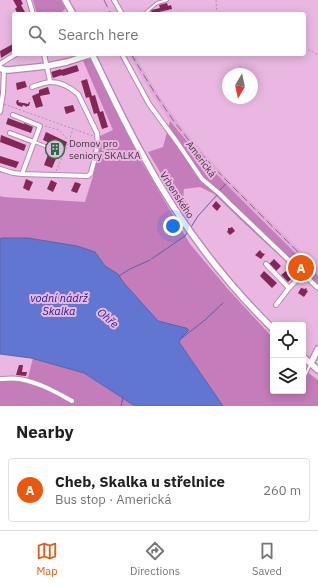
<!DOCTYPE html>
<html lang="en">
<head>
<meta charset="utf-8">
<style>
	:root { --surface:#fff; --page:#f2f2f2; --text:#202124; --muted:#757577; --line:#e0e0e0; --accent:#ea580c }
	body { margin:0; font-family:"IBM Plex Sans",sans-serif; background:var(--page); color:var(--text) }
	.controls { position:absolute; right:12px; bottom:12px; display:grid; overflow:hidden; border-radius:4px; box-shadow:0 2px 10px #0003 }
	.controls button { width:36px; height:36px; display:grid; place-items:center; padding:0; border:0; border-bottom:1px solid var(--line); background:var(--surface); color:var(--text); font:20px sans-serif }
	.compass { position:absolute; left:222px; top:68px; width:36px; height:36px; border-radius:50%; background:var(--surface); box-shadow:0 2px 10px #0003; rotate:189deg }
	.you { position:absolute; left:173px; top:226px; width:14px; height:14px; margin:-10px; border:3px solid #fff; border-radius:50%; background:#1a73e8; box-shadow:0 0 0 6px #1a73e833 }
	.badge { display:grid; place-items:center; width:26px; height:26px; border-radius:50%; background:var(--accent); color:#fff; font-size:13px; font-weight:700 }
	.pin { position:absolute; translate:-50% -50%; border:2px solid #fff; box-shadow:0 1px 4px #0006 }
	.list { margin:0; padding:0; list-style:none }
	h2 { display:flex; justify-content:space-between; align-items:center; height:52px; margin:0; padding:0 16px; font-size:17px }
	h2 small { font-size:13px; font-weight:400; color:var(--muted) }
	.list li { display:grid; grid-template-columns:26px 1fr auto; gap:12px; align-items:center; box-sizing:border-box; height:64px; margin:0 8px 8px; padding:0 8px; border:1px solid var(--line); border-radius:4px }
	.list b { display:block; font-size:15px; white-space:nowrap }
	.list p { margin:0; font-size:13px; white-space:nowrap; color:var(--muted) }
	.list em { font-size:13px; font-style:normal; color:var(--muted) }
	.icon { flex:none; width:22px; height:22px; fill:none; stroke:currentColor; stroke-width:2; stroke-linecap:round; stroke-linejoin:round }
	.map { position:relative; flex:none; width:318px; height:406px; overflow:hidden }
	.search { position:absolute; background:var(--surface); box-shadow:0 2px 10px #0003; left:12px; right:12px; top:12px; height:44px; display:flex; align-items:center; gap:10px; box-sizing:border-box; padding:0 14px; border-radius:4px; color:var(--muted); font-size:15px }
	.sheet { height:124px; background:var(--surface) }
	nav { display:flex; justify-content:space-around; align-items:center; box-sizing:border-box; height:56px; border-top:1px solid var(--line); background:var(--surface); font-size:11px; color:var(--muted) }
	nav a { display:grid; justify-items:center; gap:2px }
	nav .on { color:var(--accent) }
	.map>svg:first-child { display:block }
	.built { fill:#e1aad8 }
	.green { fill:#c47cba }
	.water { fill:#6176d0; stroke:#5a62a7 }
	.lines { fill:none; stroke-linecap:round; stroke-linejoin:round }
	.stream { stroke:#5a62a7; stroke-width:1 }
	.building { fill:#852558 }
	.lane-casing { stroke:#b787af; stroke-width:4 }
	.street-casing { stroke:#b787af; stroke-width:6 }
	.secondary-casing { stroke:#b787af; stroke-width:8 }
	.path { stroke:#b68eb0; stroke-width:1; stroke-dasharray:2 2; stroke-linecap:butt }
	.lane { stroke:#fff; stroke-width:2 }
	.street { stroke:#fff; stroke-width:4 }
	.secondary { stroke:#fff; stroke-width:5.5 }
	.rail { stroke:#886883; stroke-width:1; stroke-dasharray:8 4; stroke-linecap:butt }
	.labels { text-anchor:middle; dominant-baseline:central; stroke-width:4; stroke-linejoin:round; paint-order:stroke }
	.poi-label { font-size:10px; fill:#493546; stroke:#e9b7e1; text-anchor:start }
	.street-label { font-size:10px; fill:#493546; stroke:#e9b7e1 }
	.water-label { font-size:11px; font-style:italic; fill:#20228d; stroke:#e9b7e1 }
</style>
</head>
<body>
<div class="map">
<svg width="318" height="406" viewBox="0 0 318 406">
	<rect width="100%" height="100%" fill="#e9b7e1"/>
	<!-- built -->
	<path class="built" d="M128,54H134L158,94L175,118L193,141L225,176L318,268V276L222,180L189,144L170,121L154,97Z"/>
	<!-- green -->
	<path class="green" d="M33,0H61L65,9L60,14H37Z
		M81,56L91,60L141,161L190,244L227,288L273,338V391H303V368L311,375L318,380V406H223L179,342L182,337L189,330L186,328L158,322L123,282L118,274L105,266L95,252L77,246L28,238H3L0,239V196L3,197L85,202L93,176L100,136L113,130Z
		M170,121C215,177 268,225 318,276V291L244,223L214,194L200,187L184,189C182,198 187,201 188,209C189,211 189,213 189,216L183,210L148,152L163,147Z
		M33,358L84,373L135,406H0V381L13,380L27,382Z"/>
	<!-- water -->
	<path class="water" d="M2,238H28L77,246L95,252L105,266L118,274L123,282L158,321L186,328L189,330L182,337L179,342L223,406H135L84,373L31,358L0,354V239Z"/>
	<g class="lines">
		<!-- stream -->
		<path class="stream" d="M220,190L226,184
			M191,227L198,216L217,195
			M119,276L130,269L150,260L185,236L188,231
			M182,338L205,320L223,303
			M121,406L123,397"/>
	</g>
	<!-- building -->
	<path class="building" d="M13,0H21L23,4L21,5L26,14H18L15,9L17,7Z
		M167,3L168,6L171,5L172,9L159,12L160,14H152L151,10L160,8L159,5Z
		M13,44V45L14,44V50L1,58L0,51Z
		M77,65L79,71L63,76L62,75L53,78L51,72L61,69V70Z
		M87,79L92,96L95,95L100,112L103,111L108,127L102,129L97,113L94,114L89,97L86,98L81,81Z
		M25,81L27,87L17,90L16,83Z
		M48,87L50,94L40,96L43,106L36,108L32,96L39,93V90Z
		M17,100H19L18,102L23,103H24L28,104L29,102H30L29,106H27V107L23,105L22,107L17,105V104L16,103Z
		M73,105L75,111L66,114L64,107Z
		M8,118L24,124V123L33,127L31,133L6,124Z
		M46,132L67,142L65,148L61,147L52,168L44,165L52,144L43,140Z
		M1,135L26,145L24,151L0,142Z
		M0,156L19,162L16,168L0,163Z
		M26,179L33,182L29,191L23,188Z
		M51,180L57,183L53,192L47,189Z
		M75,182L81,184L77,193L71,191Z
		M216,201L221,206L217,211L212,206Z
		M232,227L235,231L230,235L227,232L228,230V228H230Z
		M260,250L262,253L265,254L261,259L255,255Z
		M274,259L281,266L276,271L269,264Z
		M264,271L277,283L272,288L260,276Z
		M286,271L293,277L288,282L281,275Z
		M301,288L305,289L306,288L307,289L306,290L308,291L304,297L298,293Z
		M19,365H23L22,372H27L26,376L16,375Z"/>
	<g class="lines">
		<defs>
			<path id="lane" d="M144,14L157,3L167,0
				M35,142L45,146
				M303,380L310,365"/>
			<path id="street" d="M29,0L33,14
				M114,0L122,14
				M44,54L50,81
				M122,54L149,104L177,142L202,179L220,194L231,205L318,288
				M0,64L16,54
				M0,112L3,93L4,70
				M13,115L40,126L22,174
				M10,133L34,142
				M0,169L13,173L22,174L88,176L91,173C94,160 99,147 97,133L78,94C71,88 61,82 51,82C45,82 38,85 32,87
				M266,264L289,288
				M276,305L289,288L303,274
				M0,379C6,379 13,378 19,379C38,382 56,392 72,401"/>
			<path id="secondary" d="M65,0L73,14
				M92,54C108,87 123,120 141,152C176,217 220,277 273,329
				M0,68L4,70H9L47,66L67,62L92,54
				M303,357L318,370
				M311,363L318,349"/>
		</defs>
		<!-- lane casing -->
		<use href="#lane" class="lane-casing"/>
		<!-- street casing -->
		<use href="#street" class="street-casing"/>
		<!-- secondary casing -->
		<use href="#secondary" class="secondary-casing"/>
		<!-- path -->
		<path class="path" d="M216,0L217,14
			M304,49L309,50L318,55
			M4,104L93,136
			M45,126L59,130L69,141L56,171
			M69,141L73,129
			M101,141L121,149L136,152
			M0,215H15L36,219L44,223L52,229L64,234L87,243L115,257L124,259L132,256L154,260L162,264L175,276L191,297L210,301L228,311L238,321L262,341L273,347
			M79,399L97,406
			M0,400L24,402L41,406
			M76,400C86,396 111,397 120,402C122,403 123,405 125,406
			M74,403L77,406"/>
		<!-- lane -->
		<use href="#lane" class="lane"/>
		<!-- street -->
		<use href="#street" class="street"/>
		<!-- secondary -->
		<use href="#secondary" class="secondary"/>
		<!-- rail -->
		<path class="rail" d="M104,0L111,14
			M131,54L156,95L173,120L191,143L224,178L318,272"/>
	</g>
	<!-- icons -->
	<defs>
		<symbol id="building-ring" viewBox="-11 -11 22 22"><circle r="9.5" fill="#e9b7e1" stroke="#247140" stroke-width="1.5"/><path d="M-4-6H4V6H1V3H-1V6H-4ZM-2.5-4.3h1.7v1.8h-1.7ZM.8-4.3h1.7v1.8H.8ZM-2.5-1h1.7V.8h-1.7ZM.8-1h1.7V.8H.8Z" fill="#247140"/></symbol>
	</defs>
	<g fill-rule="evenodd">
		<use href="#building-ring" x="44" y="138" width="22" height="22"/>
	</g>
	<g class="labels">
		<!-- poi labels -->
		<g class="poi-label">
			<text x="69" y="143">Domov pro<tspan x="69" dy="12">seniory SKALKA</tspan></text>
		</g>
		<!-- street labels -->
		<g class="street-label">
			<text transform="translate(201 159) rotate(53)">Americká</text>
			<text transform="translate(177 195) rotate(57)">Vrbenského</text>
		</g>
		<!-- water labels -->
		<g class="water-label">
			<text x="59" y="298">vodní nádrž<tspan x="59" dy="13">Skalka</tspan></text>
			<text transform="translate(108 318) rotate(41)">Ohře</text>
		</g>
	</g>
</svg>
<div class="controls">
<button><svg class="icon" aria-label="locate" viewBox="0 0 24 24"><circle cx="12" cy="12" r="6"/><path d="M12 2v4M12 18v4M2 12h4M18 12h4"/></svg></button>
<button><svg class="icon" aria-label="layers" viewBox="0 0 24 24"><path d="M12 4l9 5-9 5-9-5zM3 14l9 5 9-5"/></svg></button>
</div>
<svg class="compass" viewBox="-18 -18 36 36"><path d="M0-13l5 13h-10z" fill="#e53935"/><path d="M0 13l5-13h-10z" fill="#757577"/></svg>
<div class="you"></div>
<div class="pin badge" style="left:301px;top:268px">A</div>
<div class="search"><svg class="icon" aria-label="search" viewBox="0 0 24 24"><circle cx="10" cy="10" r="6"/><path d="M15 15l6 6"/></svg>Search here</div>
</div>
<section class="sheet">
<h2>Nearby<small></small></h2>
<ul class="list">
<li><span class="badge">A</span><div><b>Cheb, Skalka u střelnice</b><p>Bus stop · Americká</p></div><em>260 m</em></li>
</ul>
</section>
<nav>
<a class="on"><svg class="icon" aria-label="map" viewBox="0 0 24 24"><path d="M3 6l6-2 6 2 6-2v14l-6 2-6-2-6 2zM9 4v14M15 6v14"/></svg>Map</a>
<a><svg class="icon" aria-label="directions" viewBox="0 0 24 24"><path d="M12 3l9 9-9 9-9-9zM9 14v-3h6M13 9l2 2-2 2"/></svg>Directions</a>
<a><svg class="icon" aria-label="saved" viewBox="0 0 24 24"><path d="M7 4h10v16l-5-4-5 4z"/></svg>Saved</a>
</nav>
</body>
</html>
